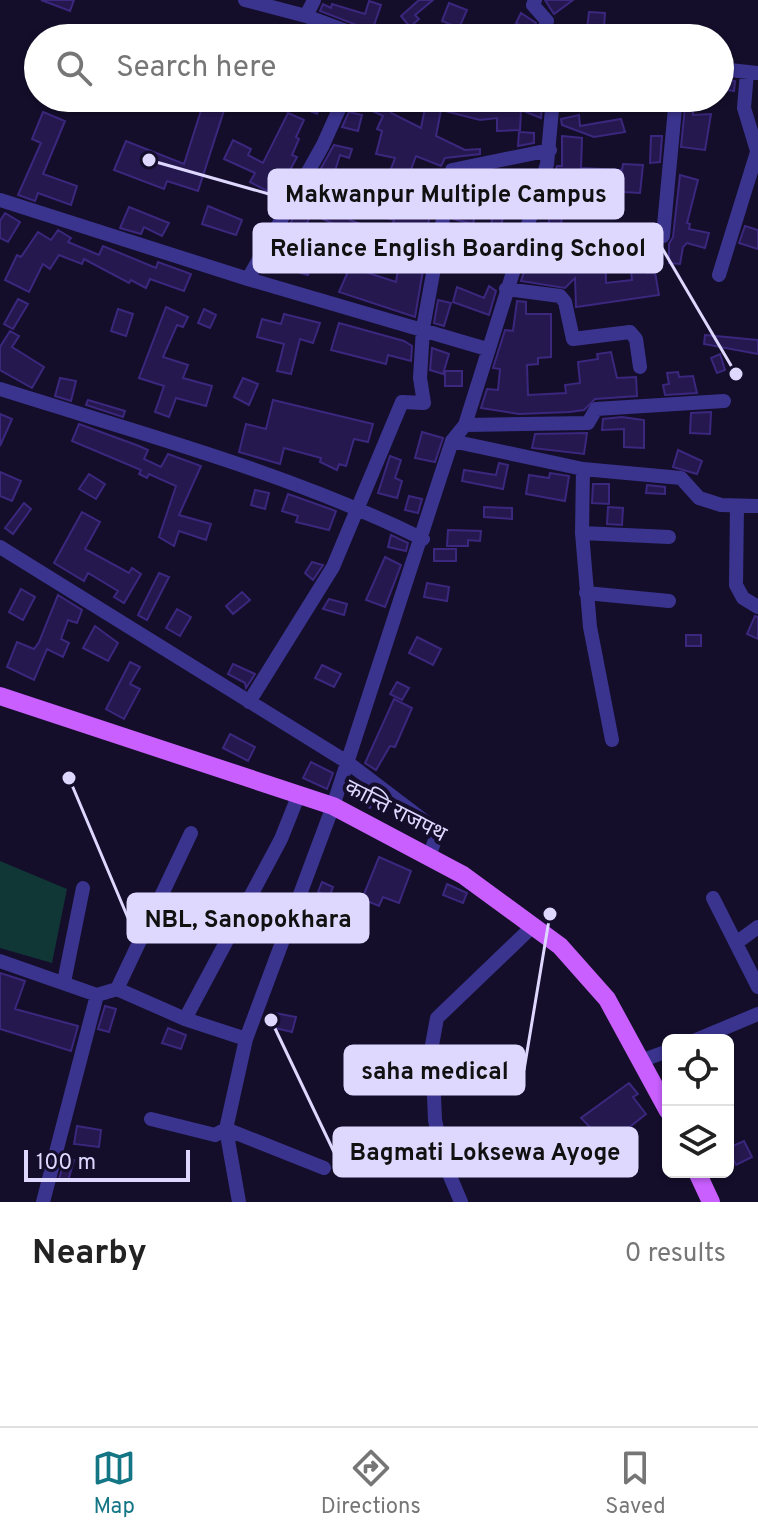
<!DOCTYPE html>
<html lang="en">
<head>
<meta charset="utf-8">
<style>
	:root { --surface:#fff; --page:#f2f2f2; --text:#222; --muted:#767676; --line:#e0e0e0; --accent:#147685 }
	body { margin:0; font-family:Overpass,"Noto Sans Devanagari",sans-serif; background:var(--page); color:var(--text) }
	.controls { position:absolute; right:24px; bottom:24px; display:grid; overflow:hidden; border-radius:12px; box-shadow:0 2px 6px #0004 }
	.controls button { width:72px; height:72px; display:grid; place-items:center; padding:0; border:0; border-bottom:2px solid var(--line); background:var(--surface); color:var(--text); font:40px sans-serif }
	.scale { position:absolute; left:24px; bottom:20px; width:166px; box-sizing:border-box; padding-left:8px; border:4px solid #ded8ff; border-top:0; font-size:22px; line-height:28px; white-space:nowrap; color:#ded8ff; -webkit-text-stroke:6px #140e2b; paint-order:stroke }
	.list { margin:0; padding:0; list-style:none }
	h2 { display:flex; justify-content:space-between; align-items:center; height:104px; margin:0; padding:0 32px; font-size:34px }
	h2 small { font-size:26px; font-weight:400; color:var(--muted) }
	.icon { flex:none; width:44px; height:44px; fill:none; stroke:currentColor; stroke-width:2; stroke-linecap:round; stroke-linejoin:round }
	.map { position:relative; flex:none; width:758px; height:1202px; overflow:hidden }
	.search { position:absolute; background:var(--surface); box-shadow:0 2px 6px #0004; left:24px; right:24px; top:24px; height:88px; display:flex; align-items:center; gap:20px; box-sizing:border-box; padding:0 28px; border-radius:44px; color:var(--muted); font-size:30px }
	.sheet { height:224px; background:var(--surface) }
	nav { display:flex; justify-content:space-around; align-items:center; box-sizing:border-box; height:112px; border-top:2px solid var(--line); background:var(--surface); font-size:22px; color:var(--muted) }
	nav a { display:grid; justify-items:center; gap:4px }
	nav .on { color:var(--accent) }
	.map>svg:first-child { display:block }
	.green { fill:#103636 }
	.building { fill:#25184e; stroke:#3b277d; stroke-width:2 }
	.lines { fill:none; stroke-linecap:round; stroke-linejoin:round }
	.minor { stroke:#3b348f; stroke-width:14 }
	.major { stroke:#c95fff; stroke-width:18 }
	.labels { text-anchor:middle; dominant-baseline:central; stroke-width:8; stroke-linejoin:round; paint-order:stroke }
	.street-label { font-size:22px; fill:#ded8ff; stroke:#140e2b }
	.leader { fill:none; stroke:#ded8ff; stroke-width:3 }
	.callout-dot { fill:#ded8ff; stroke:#140e2b; stroke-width:3 }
	.callout { fill:#ded8ff; stroke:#ded8ff; stroke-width:3 }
	.callout-label { font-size:24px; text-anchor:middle; font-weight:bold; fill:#111 }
</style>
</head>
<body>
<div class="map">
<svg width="758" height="1202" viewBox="0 0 758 1202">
	<rect width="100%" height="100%" fill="#140e2b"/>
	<!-- green -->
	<path class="green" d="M0,861L67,889L52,963L0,948Z"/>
	<!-- building -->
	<path class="building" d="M41,0H74L70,11Z
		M419,0H433L415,15L419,19L410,27L401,16Z
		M545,0H573L554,14Z
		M369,1L381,5L372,31L320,11L323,4L331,8L332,4L365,14Z
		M449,3L467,10L459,28L442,21Z
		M589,12L605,13L604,28L598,27L595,38H581L583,29H587Z
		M521,13L536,23L533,32L516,23Z
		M230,28L254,36L253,38H227Z
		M720,79L735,81L734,91L720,89Z
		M205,98H228L198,191L167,181L164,189L114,170L126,141L184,164Z
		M308,98L322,102L317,114L303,108Z
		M360,98H368L392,110L391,113L421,128L427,98H520L542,104L541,118L521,110L520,130L497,131V118L480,120L441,110L436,136L465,150L480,149V154L445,158L441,166L416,156L405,186L412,187L410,194L436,201L424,234L429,235L415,317L339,292L350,267L396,282L401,250L387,246L394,220L374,215L395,158L376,154L382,131L377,129L383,116L358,104Z
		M637,98H666L665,103L638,109Z
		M685,107L693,108V115L711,114L705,150L681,147Z
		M43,112L65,121L43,174L77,186L71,205L38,193L35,201L18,195L41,143L32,139Z
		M349,112L362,115L358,131L342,127Z
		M288,113L304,120L296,137L299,139L292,155L297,157L289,172L283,170L271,193L250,182L255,173L224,159L233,140L251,149L248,155L263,163Z
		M579,115L580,126L621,119L625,132L594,137L562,125L561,119Z
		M519,132L534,133V143L518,146Z
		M562,136L582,138L581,168L622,170L623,164L643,165L640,193L571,189V204L564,205L561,224H567V235L539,234L540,223H549L550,188L557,166H562Z
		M651,136H662L660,162L650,163Z
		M334,145L352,149L349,158L340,155L329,190L359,203L350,220L369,227L365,237L311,214L301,237L286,231Z
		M500,170L524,175L511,218L503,217L496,248L479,244L483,227L490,229L499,188L482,185L484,174Z
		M680,175L698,180L687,223L690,224L689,229L709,233L705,248L687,243L683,247L680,264L669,263V244L673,237Z
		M457,197L478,201L473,224L453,219Z
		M208,206L242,220L236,235L202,224Z
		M129,207L169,223L162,236L144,227L141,234L120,228Z
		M5,213L20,222L8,242L0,238V221Z
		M745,226L758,230V249L739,243Z
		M58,230L71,238L68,242L99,255L103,246L156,268L158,262L191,274L184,291L150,279L146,288L131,280L129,283L84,259L82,264L59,255L50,269L43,264L29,292L5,280L17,255L21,257L38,232L51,240Z
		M605,239L606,283L632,280L629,251L642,250L647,273L655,272L659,295L576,307L575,278L565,288L521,281L526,266L554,268L555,259L585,260L584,241Z
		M299,246L316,254L308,275L268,264L277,248L295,256Z
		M489,286L496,291L489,315L453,302L457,287L484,298Z
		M18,299L28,304L13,329L4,324Z
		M438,300L451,303L444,326L434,323Z
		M517,301L526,302V314H551V357L538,358V364L527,365L528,395L566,393L565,385L580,383L578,362L598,359L597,354L611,352L617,378L636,377L637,396L595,399L584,410L569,412L519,414L481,408L487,389L498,390L500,369L493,368L505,330L513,331Z
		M166,307L188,317L183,327L177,325L163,357L188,365L183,378L212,386L206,406L176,398L169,417L155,412L164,386L139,378Z
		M118,309L133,314L126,336L111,331Z
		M204,309L216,315L210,328L198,323Z
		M284,314L320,323L313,343L300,339L291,374L277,371L284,344L257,337L262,319L281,324Z
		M339,323L404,341L412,346L411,361L388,355L386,364L331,350Z
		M10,331L19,336L12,347L44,367L32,388L0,370V347Z
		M705,335L758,340V354L704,344Z
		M432,348L449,354L443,374L430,370Z
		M720,354L725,370L717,373L711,358Z
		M445,371H462V386H445Z
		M678,372L679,377L693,376L697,393L665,395L663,385L669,384L667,373Z
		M60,378L76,381L71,401L55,396Z
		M243,378L258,384L249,405L234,397Z
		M88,400L125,411L123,417L86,405Z
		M273,400L373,424L368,442L354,439L346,466L339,464L337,470L320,462L321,458L284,448L280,464L239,452L246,424L266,429Z
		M711,412L710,434L690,433L691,413Z
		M0,414L12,419L0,446Z
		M622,417L644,420V448L624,447V429L602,430L603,419Z
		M79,424L139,446L148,450L144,459L161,467L168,454L201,466L179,515L211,524L206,540L179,531L174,546L159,537L176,486L149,474L147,478L139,474L141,470L72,441Z
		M422,432L443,438L435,462L415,458Z
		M587,433L584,454L532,448L535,434Z
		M678,450L702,461L697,474L673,467Z
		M390,456L401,460L395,478L402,481L397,498L378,493Z
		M499,463L508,465L503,489L462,481L464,470L496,475Z
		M0,472L21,481L12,501L0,496Z
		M550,473L569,476L565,501L526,494L529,475L549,478Z
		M89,474L105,484L96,499L79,489Z
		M593,484H609V504L592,503Z
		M647,485L665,487V494L646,493Z
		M255,490L269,493L265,509L251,505Z
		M288,494L336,511L329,530L296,522L298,516L282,511Z
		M409,496L422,499L418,513L405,510Z
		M24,503L31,509L13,534L5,528Z
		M484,507L512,508V519L484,517Z
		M608,507L623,508L622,525L607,524Z
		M82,512L100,522L85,549L129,573L132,568L141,574L124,603L114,597L118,591L88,573L84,581L54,563Z
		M448,530L481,531L480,541L468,540V546H447Z
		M391,535L408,543L406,551L388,547Z
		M434,549H456V561H434Z
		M385,557L401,565L385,607L366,600Z
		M312,562L323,565L313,580L305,573Z
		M159,573L169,577L147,620L138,615Z
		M427,583L449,587L447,601L424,597Z
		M21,589L35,597L23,620L9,612Z
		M242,592L250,600L233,614L226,606Z
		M58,595L82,610L77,623L68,620L61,639L69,643L63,657L47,649L34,680L7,667L17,642L34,649L39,642Z
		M329,599L347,604L344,615L323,609Z
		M177,609L191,617L180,636L166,628Z
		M755,616L758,617V639L747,634Z
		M95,626L118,643L108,661L83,648Z
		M686,635H701V646H686Z
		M417,637L441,649L433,665L409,653Z
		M130,662L140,667L130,684L140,689L124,719L106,709Z
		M233,664L255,674L246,688L245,683L228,674Z
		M322,665L341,674L334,687L315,678Z
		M397,682L409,688L402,700L390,694Z
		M394,699L412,708L395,747L390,746L376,770L365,763Z
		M230,734L255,747L248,761L223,748Z
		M311,762L333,773L327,789L303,778Z
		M360,785L376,796L370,808L353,799Z
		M379,857L411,871L399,903L383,897L379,906L362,899Z
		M322,882L333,887L329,897L318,892Z
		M447,884L467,893L463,903L443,895Z
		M0,973L25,981L15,1009L78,1026L71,1051L0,1029Z
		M105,1006L116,1009L109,1032L98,1029Z
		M270,1012L296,1017L292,1032L267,1026Z
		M168,1028L186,1035L181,1049L162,1043Z
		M629,1083L638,1094L633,1097L646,1114L607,1145L581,1118Z
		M77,1126L101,1130L99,1147L74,1144Z
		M744,1141L752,1157L736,1165L728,1148Z
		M65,1159L74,1160L68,1181L59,1179Z"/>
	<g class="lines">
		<!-- minor -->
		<path class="minor" d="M245,0L306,16L365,38
			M535,0L533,5L547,21L541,38
			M306,16L314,0
			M720,69L758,73
			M747,72L744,108L758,154
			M0,200L248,279L487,349
			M663,236L676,98
			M719,275L757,152
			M248,279L323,145L344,98
			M506,289L560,296L565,302L573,339L630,332L636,339L640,367
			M0,389C142,434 289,473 423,539
			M465,425L588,423L596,409L724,401
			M452,441L583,469L681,478L699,498L721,505L758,506
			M583,469L582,533L669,537
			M737,506L736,585L743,598L758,607
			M582,533L590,627L612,740
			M0,547L347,762L426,822L436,837L430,854
			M586,593L669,601
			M249,702L333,567L402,402L424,403L420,378L423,328L452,170L550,150
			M713,898L758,987
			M246,899L290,916
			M736,943L758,927
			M0,961L97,995L117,989L185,1019L246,1039
			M64,982L83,888
			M117,989L191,833
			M185,1019L281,839L299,794
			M696,1040L758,1014
			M643,1060L668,1051
			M151,1119L215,1135L226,1129L324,1168
			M43,1202L97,995
			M239,1202L226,1129L246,1039L333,806L452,441L465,425L547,164L553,98
			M461,1202L444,1162L435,1120L432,1045L437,1018L534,925"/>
		<!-- major -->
		<path class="major" d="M0,696L333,806L463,875L560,946L607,999L668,1111
			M697,1172L711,1202"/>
	</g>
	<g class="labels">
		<!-- street labels -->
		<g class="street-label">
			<text transform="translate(395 812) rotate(27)">कान्ति राजपथ</text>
		</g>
	</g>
	<!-- callouts -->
	<path class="leader" d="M149 160L269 194M736 374L662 248M69 778L128 918M550 914L524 1070M271 1020L334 1152"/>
	<g class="callout-dot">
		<circle cx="149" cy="160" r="8"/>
		<circle cx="736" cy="374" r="8"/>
		<circle cx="69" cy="778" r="8"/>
		<circle cx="550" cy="914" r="8"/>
		<circle cx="271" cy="1020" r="8"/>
	</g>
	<g class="callout">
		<rect x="269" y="170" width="354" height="48" rx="8"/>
		<rect x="254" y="224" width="408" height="48" rx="8"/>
		<rect x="128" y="894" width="240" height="48" rx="8"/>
		<rect x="345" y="1046" width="179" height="48" rx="8"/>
		<rect x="334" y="1128" width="303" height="48" rx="8"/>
	</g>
	<g class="callout-label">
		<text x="446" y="202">Makwanpur Multiple Campus</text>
		<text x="458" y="256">Reliance English Boarding School</text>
		<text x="248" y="927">NBL, Sanopokhara</text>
		<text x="435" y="1079">saha medical</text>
		<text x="485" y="1160">Bagmati Loksewa Ayoge</text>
	</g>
</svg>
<div class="controls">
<button><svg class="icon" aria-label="locate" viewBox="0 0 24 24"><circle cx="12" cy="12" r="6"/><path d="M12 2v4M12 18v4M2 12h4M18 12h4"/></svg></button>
<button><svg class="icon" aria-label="layers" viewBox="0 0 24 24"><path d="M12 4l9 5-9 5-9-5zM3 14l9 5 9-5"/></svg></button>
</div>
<div class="scale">100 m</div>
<div class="search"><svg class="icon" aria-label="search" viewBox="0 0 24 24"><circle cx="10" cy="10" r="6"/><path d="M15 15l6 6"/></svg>Search here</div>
</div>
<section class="sheet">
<h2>Nearby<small>0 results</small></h2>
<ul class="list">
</ul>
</section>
<nav>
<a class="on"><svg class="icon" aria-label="map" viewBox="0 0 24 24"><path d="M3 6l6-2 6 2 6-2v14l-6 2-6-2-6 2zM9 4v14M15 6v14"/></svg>Map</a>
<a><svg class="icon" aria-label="directions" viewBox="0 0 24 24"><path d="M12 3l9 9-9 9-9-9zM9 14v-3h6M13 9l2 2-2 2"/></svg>Directions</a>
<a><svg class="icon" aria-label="saved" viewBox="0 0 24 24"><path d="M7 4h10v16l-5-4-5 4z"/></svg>Saved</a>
</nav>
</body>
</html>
